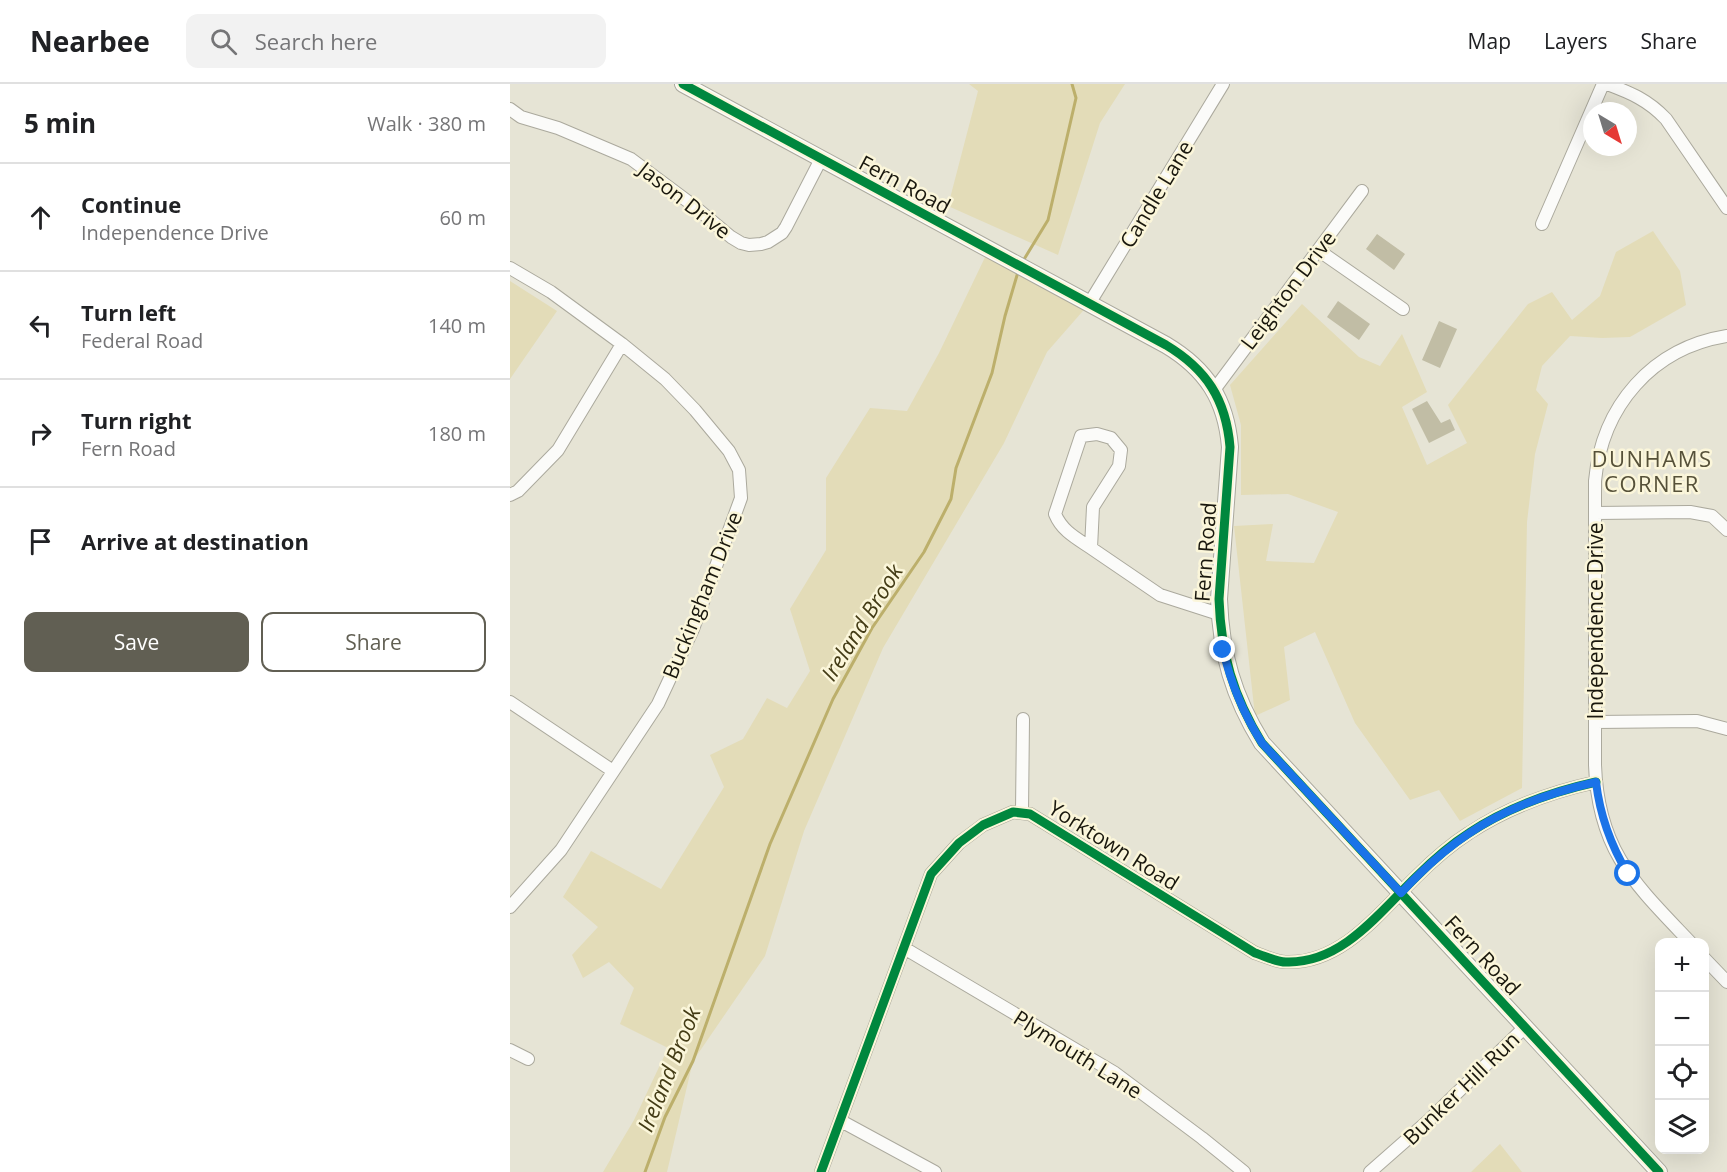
<!DOCTYPE html>
<html lang="en">
<head>
<meta charset="utf-8">
<style>
	:root { --surface:#fff; --page:#f2f2f2; --text:#202124; --muted:#757577; --line:#e0e0e0; --accent:#615f53 }
	body { margin:0; font-family:"Open Sans",sans-serif; background:var(--page); color:var(--text) }
	.controls { position:absolute; right:18px; bottom:18px; display:grid; overflow:hidden; border-radius:12px; box-shadow:0 6px 24px #0002 }
	.controls button { width:54px; height:54px; display:grid; place-items:center; padding:0; border:0; border-bottom:2px solid var(--line); background:var(--surface); color:var(--text); font:30px sans-serif }
	.compass { position:absolute; left:1073px; top:18px; width:54px; height:54px; border-radius:50%; background:var(--surface); box-shadow:0 6px 24px #0002; rotate:142deg }
	.stop { position:absolute; width:18px; height:18px; margin:-14px; border:4px solid #1a73e8; border-radius:50%; background:#fff }
	.stop.end { background:#1a73e8; border-color:#fff; box-shadow:0 2px 6px #0008 }
	.list { margin:0; padding:0; list-style:none }
	h2 { display:flex; justify-content:space-between; align-items:center; height:78px; margin:0; padding:0 24px; font-size:26px }
	h2 small { font-size:20px; font-weight:400; color:var(--muted) }
	.list li { display:grid; grid-template-columns:39px 1fr auto; gap:18px; align-items:center; box-sizing:border-box; height:108px; padding:0 24px; border-top:2px solid var(--line) }
	.list b { display:block; font-size:22px; white-space:nowrap }
	.list p { margin:0; font-size:20px; white-space:nowrap; color:var(--muted) }
	.list em { font-size:20px; font-style:normal; color:var(--muted) }
	.actions { display:flex; gap:12px; padding:18px 24px }
	.actions a { flex:1; padding:14px 0; border:2px solid var(--accent); border-radius:12px; text-align:center; font-size:21px; color:var(--accent) }
	.actions .main { background:var(--accent); color:#fff }
	.icon { flex:none; width:33px; height:33px; fill:none; stroke:currentColor; stroke-width:2; stroke-linecap:round; stroke-linejoin:round }
	.map { position:relative; flex:none; width:1217px; height:1088px; overflow:hidden }
	header { display:flex; align-items:center; gap:36px; box-sizing:border-box; height:84px; padding:0 30px; background:var(--surface); border-bottom:2px solid var(--line) }
	header strong { font-size:28px }
	nav { display:flex; gap:33px; margin-inline-start:auto; font-size:21px }
	.search { width:420px; height:54px; background:var(--page); display:flex; align-items:center; gap:15px; box-sizing:border-box; padding:0 21px; border-radius:12px; color:var(--muted); font-size:22px }
	main { display:flex }
	aside { flex:1; background:var(--surface) }
	.map>svg:first-child { display:block }
	.green { fill:#e3dcb8 }
	.lines { fill:none; stroke-linecap:round; stroke-linejoin:round }
	.stream { stroke:#bcaf6b; stroke-width:3 }
	.building { fill:#c1bda5 }
	.street-casing { stroke:#aba99d; stroke-width:14 }
	.secondary-casing { stroke:#aba99d; stroke-width:18 }
	.street { stroke:#fbfbf9; stroke-width:12 }
	.secondary { stroke:#fbfbf9; stroke-width:16 }
	.cycleway-casing { stroke:#fbf6da; stroke-width:13 }
	.cycleway { stroke:#00873e; stroke-width:9 }
	.route { stroke:#1a73e8; stroke-width:8 }
	.labels { text-anchor:middle; dominant-baseline:central; stroke-width:5; stroke-linejoin:round; paint-order:stroke }
	.street-label { font-size:21px; fill:#19170d; stroke:#fbf6da }
	.neighbourhood-label { font-size:22px; letter-spacing:1.5px; fill:#565139; stroke:#fbf6da }
	.water-label { font-size:22px; font-style:italic; fill:#433b15; stroke:#fbf6da }
</style>
</head>
<body>
<header>
<strong>Nearbee</strong>
<div class="search"><svg class="icon" aria-label="search" viewBox="0 0 24 24"><circle cx="10" cy="10" r="6"/><path d="M15 15l6 6"/></svg>Search here</div>
<nav><a>Map</a><a>Layers</a><a>Share</a></nav>
</header>
<main>
<aside>
<h2>5 min<small>Walk · 380 m</small></h2>
<ul class="list">
<li><svg class="icon" aria-label="ahead" viewBox="0 0 24 24"><path d="M12 20V5M6 11l6-6 6 6"/></svg><div><b>Continue</b><p>Independence Drive</p></div><em>60 m</em></li>
<li><svg class="icon" aria-label="left" viewBox="0 0 24 24"><path d="M17 20v-9H6M10 6l-5 5 5 5"/></svg><div><b>Turn left</b><p>Federal Road</p></div><em>140 m</em></li>
<li><svg class="icon" aria-label="right" viewBox="0 0 24 24"><path d="M7 20v-9h11M14 6l5 5-5 5"/></svg><div><b>Turn right</b><p>Fern Road</p></div><em>180 m</em></li>
<li><svg class="icon" aria-label="arrive" viewBox="0 0 24 24"><path d="M6 21V4h12l-3 4 3 4H6"/></svg><div><b>Arrive at destination</b></div></li>
</ul>
<div class="actions"><a class="main">Save</a><a>Share</a></div>
</aside>
<div class="map">
<svg width="1217" height="1088" viewBox="0 0 1217 1088">
	<rect width="100%" height="100%" fill="#e6e4d5"/>
	<!-- green -->
	<path class="green" d="M459,0H615L590,39L548,171L438,122L468,7Z
		M1143,147L1170,187L1176,221L1120,253L1092,254L1060,252L1032,282L1026,306L1038,320L1025,370L1017,438L1012,704L950,737L929,706L900,716L845,639L805,548L774,563L780,616L745,632L724,442L763,440L756,477L804,479L828,428L778,410L731,411V341L720,301L792,220L849,273L870,282L892,250L917,308L892,323L917,381L957,359L938,321L1018,220L1042,208L1062,236L1090,212L1106,168Z
		M479,165L579,220L537,268L494,359L373,564L294,747L255,872L183,977L157,1088H93L124,1036L158,964L110,940L124,904L99,878L73,894L62,871L88,843L53,813L81,767L151,805L214,703L200,671L233,655L257,614L277,624L300,587L280,525L316,466V394L360,324L397,327L429,269Z
		M0,197L47,227L0,295Z
		M990,1060L1012,1088H961Z"/>
	<g class="lines">
		<!-- stream -->
		<path class="stream" d="M513,177L538,136L566,14L562,0
			M135,1088L155,1033L183,977L260,760L323,615L362,544L414,468L441,415L446,384L482,289L495,232L508,188"/>
	</g>
	<!-- building -->
	<path class="building" d="M867,150L895,170L884,186L856,165Z
		M828,217L860,240L849,256L817,233Z
		M929,237L947,245L930,284L912,276Z
		M917,317L931,339L940,335L945,346L919,359L902,325Z"/>
	<g class="lines">
		<defs>
			<path id="street" d="M1097,0C1121,9 1138,16 1156,35L1217,124
				M0,25L11,33L48,44L121,75L184,122L221,153L231,159L239,161L251,160L258,158L272,149L276,143L311,75
				M1032,140L1093,0
				M808,166L893,225
				M0,184L41,208L112,260L155,295L185,326L219,367L229,386L231,414L183,545L148,620L51,766L0,823
				M579,220L713,0
				M704,306L852,107
				M587,350L601,354L611,366L609,382L583,423L581,464C566,454 552,447 545,430L571,352Z
				M0,411L8,407L48,366L112,260
				M1085,429L1180,428L1202,432L1217,446
				M581,464L650,511L709,530
				M0,618L103,687
				M1085,638L1187,637L1217,645
				M512,728L513,635
				M1180,858C1125,800 1088,767 1085,681V397C1092,322 1142,264 1217,252
				M394,864L605,989L692,1054L734,1088
				M1194,874L1217,898
				M0,966L18,975
				M331,1037L425,1088
				M311,1088L421,790L449,759L473,741L503,728L520,730L745,869C755,872 766,878 776,878C832,880 870,828 906,793C922,777 940,761 959,749C998,723 1041,708 1086,698
				M860,1088L918,1037L1015,943"/>
			<path id="secondary" d="M173,0L656,261C696,285 716,315 720,363L709,515C711,570 723,612 752,659L1149,1088"/>
		</defs>
		<!-- street casing -->
		<use href="#street" class="street-casing"/>
		<!-- secondary casing -->
		<use href="#secondary" class="secondary-casing"/>
		<!-- street -->
		<use href="#street" class="street"/>
		<!-- secondary -->
		<use href="#secondary" class="secondary"/>
		<defs>
			<path id="cycleway" d="M173,0L656,261C696,285 716,315 720,363L709,515C711,570 723,612 752,659L1149,1088
				M311,1088L421,790L449,759L473,741L503,728L520,730L745,869C755,872 766,878 776,878C832,880 870,828 906,793C922,777 940,761 959,749C998,723 1041,708 1086,698"/>
		</defs>
		<!-- cycleway casing -->
		<use href="#cycleway" class="cycleway-casing"/>
		<!-- cycleway -->
		<use href="#cycleway" class="cycleway"/>
	</g>
	<g class="lines">
		<!-- route -->
		<path class="route" d="M713,566C721,600 733,629 752,659L891,809C949,746 1003,717 1086,698C1090,732 1100,760 1118,790"/>
	</g>
	<g class="labels">
		<!-- street labels -->
		<g class="street-label">
			<text transform="translate(395 100) rotate(28)">Fern Road</text>
			<text transform="translate(646 110) rotate(-59)">Candle Lane</text>
			<text transform="translate(175 116) rotate(38)">Jason Drive</text>
			<text transform="translate(778 206) rotate(-53)">Leighton Drive</text>
			<text transform="translate(695 468) rotate(-86)">Fern Road</text>
			<text transform="translate(192 511) rotate(-68)">Buckingham Drive</text>
			<text transform="translate(1085 537) rotate(-90)">Independence Drive</text>
			<text transform="translate(604 761) rotate(32)">Yorktown Road</text>
			<text transform="translate(973 871) rotate(47)">Fern Road</text>
			<text transform="translate(568 970) rotate(32)">Plymouth Lane</text>
			<text transform="translate(951 1004) rotate(-44)">Bunker Hill Run</text>
		</g>
		<!-- neighbourhood labels -->
		<g class="neighbourhood-label">
			<text x="1142" y="374">DUNHAMS<tspan x="1142" dy="25">CORNER</tspan></text>
		</g>
		<!-- water labels -->
		<g class="water-label">
			<text transform="translate(351 538) rotate(-58)">Ireland Brook</text>
			<text transform="translate(158 985) rotate(-68)">Ireland Brook</text>
		</g>
	</g>
</svg>
<div class="controls">
<button>+</button>
<button>−</button>
<button><svg class="icon" aria-label="locate" viewBox="0 0 24 24"><circle cx="12" cy="12" r="6"/><path d="M12 2v4M12 18v4M2 12h4M18 12h4"/></svg></button>
<button><svg class="icon" aria-label="layers" viewBox="0 0 24 24"><path d="M12 4l9 5-9 5-9-5zM3 14l9 5 9-5"/></svg></button>
</div>
<svg class="compass" viewBox="-18 -18 36 36"><path d="M0-13l5 13h-10z" fill="#e53935"/><path d="M0 13l5-13h-10z" fill="#757577"/></svg>
<div class="stop" style="left:1118px;top:790px"></div>
<div class="stop end" style="left:713px;top:566px"></div>
</div>
</main>
</body>
</html>
